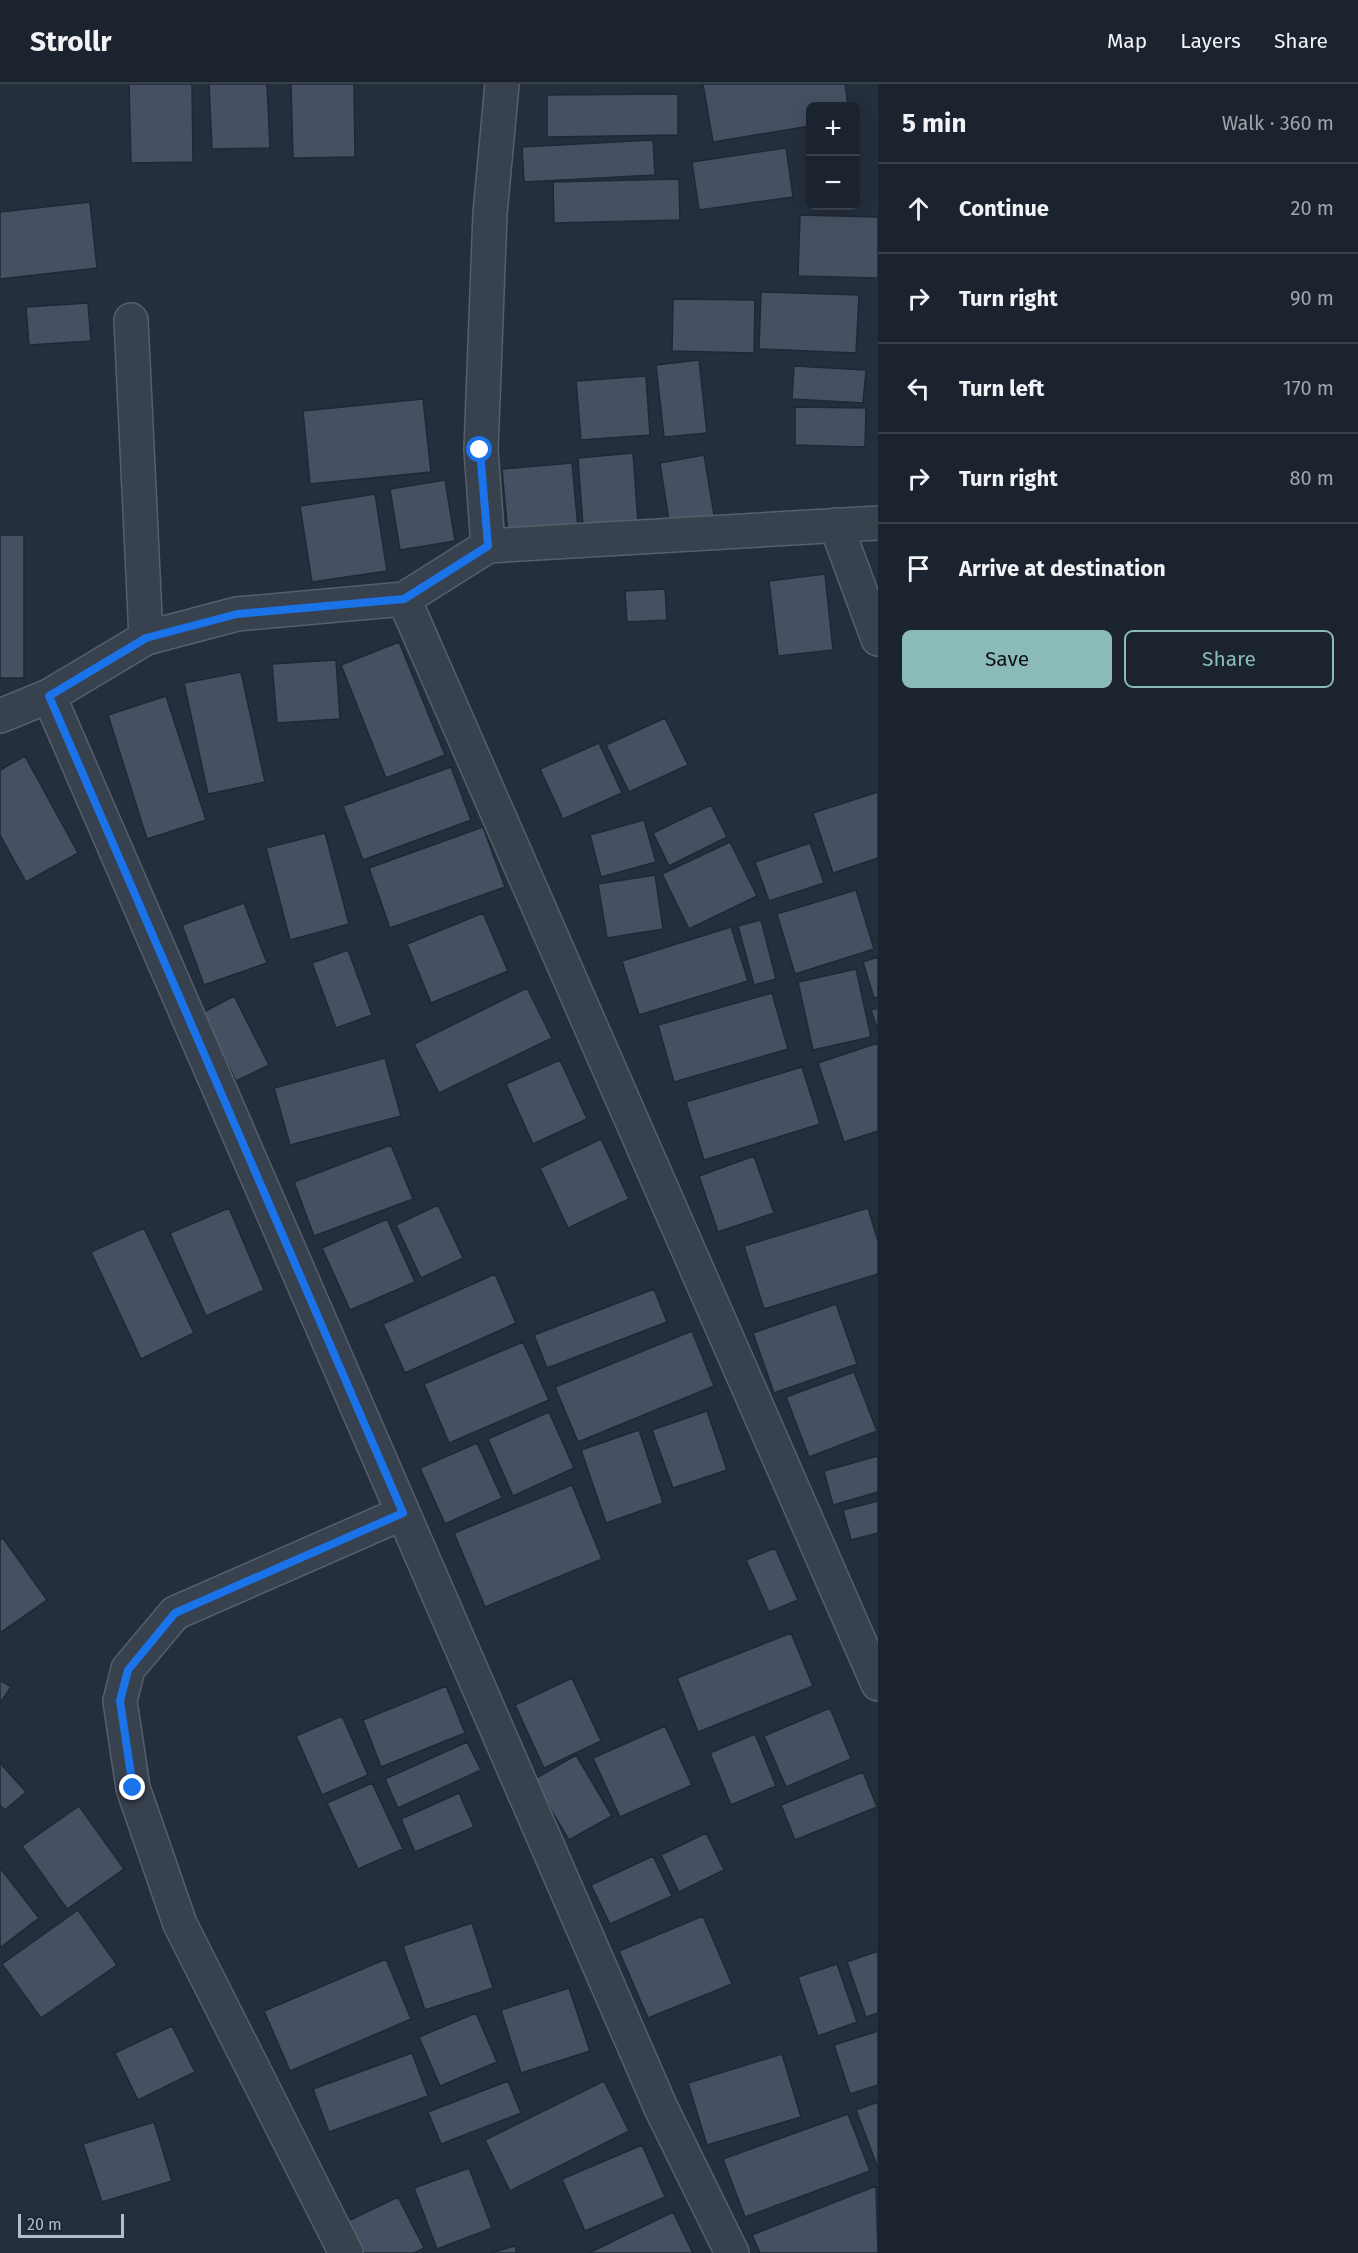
<!DOCTYPE html>
<html lang="en">
<head>
<meta charset="utf-8">
<style>
	:root { --surface:#1b232e; --page:#242b36; --text:#f1f3f6; --muted:#a0a4aa; --line:#39404a; --accent:#8bbbb9 }
	body { margin:0; font-family:"Fira Sans",sans-serif; background:var(--page); color:var(--text) }
	.controls { position:absolute; right:18px; top:18px; display:grid; overflow:hidden; border-radius:9px; box-shadow:0 3px 15px #0003 }
	.controls button { width:54px; height:54px; display:grid; place-items:center; padding:0; border:0; border-bottom:2px solid var(--line); background:var(--surface); color:var(--text); font:30px sans-serif }
	.scale { position:absolute; left:18px; bottom:15px; width:106px; box-sizing:border-box; padding-left:6px; border:3px solid #b4bcc9; border-top:0; font-size:16px; line-height:21px; white-space:nowrap; color:#b4bcc9; -webkit-text-stroke:4px #1d2633; paint-order:stroke }
	.stop { position:absolute; width:18px; height:18px; margin:-14px; border:4px solid #1a73e8; border-radius:50%; background:#fff }
	.stop.end { background:#1a73e8; border-color:#fff; box-shadow:0 2px 6px #0008 }
	.list { margin:0; padding:0; list-style:none }
	h2 { display:flex; justify-content:space-between; align-items:center; height:78px; margin:0; padding:0 24px; font-size:26px }
	h2 small { font-size:20px; font-weight:400; color:var(--muted) }
	.list li { display:grid; grid-template-columns:39px 1fr auto; gap:18px; align-items:center; box-sizing:border-box; height:90px; padding:0 24px; border-top:2px solid var(--line) }
	.list b { display:block; font-size:22px; white-space:nowrap }
	.list em { font-size:20px; font-style:normal; color:var(--muted) }
	.actions { display:flex; gap:12px; padding:18px 24px }
	.actions a { flex:1; padding:14px 0; border:2px solid var(--accent); border-radius:9px; text-align:center; font-size:21px; color:var(--accent) }
	.actions .main { background:var(--accent); color:#111 }
	.icon { flex:none; width:33px; height:33px; fill:none; stroke:currentColor; stroke-width:2; stroke-linecap:round; stroke-linejoin:round }
	.map { position:relative; flex:none; width:878px; height:2169px; overflow:hidden }
	header { display:flex; align-items:center; gap:36px; box-sizing:border-box; height:84px; padding:0 30px; background:var(--surface); border-bottom:2px solid var(--line) }
	header strong { font-size:28px }
	nav { display:flex; gap:33px; margin-inline-start:auto; font-size:21px }
	main { display:flex }
	aside { flex:1; background:var(--surface) }
	.map>svg:first-child { display:block }
	.building { fill:#455162; stroke:#1f2835; stroke-width:1.5 }
	.lines { fill:none; stroke-linecap:round; stroke-linejoin:round }
	.minor-casing { stroke:#565f6c; stroke-width:36 }
	.minor { stroke:#38414e; stroke-width:33 }
	.route { stroke:#1a73e8; stroke-width:8 }
</style>
</head>
<body>
<header>
<strong>Strollr</strong>
<nav><a>Map</a><a>Layers</a><a>Share</a></nav>
</header>
<main>
<div class="map">
<svg width="878" height="2169" viewBox="0 0 878 2169">
	<rect width="100%" height="100%" fill="#242f3e"/>
	<!-- building -->
	<path class="building" d="M129,0H192L193,78L131,79Z
		M209,0H267L270,64L212,65Z
		M291,0H354L355,73L293,74Z
		M703,0H845L848,22H810V42L713,58Z
		M678,10V51L547,53V11Z
		M653,56L655,91L524,98L522,63Z
		M786,64L793,113L699,126L692,78Z
		M679,95L680,136L554,139L553,98Z
		M90,118L97,184L0,195V128Z
		M800,131L878,133V194L798,192Z
		M761,208L859,211L856,269L759,265Z
		M673,215L755,216L754,269L672,267Z
		M88,219L91,257L29,261L26,223Z
		M699,276L707,349L664,353L656,281Z
		M794,282L866,286L863,319L792,315Z
		M646,292L650,351L581,356L576,297Z
		M423,315L431,388L310,400L303,327Z
		M795,323L866,324L865,363L795,361Z
		M633,369L638,438L583,442L578,374Z
		M704,371L716,443L671,450L660,379Z
		M572,379L578,444L508,451L502,385Z
		M445,396L455,457L400,466L390,405Z
		M375,410L387,487L312,498L300,422Z
		M0,451H24V594H0Z
		M825,490L833,566L778,572L769,497Z
		M665,505L667,536L627,538L625,507Z
		M399,558L445,671L386,694L341,581Z
		M336,576L340,635L277,639L272,580Z
		M241,588L265,698L208,710L184,599Z
		M166,612L206,736L147,755L108,631Z
		M665,634L688,681L629,708L606,661Z
		M599,659L622,709L563,735L540,685Z
		M25,672L78,769L26,798L0,751V686Z
		M451,683L471,736L363,776L343,722Z
		M878,708V774L833,789L813,729Z
		M711,721L727,753L669,782L653,749Z
		M644,736L656,778L601,793L590,751Z
		M483,743L505,803L390,844L369,784Z
		M325,749L349,840L290,856L266,764Z
		M730,758L757,812L689,845L662,790Z
		M810,759L824,799L769,817L755,778Z
		M655,791L663,845L607,854L598,800Z
		M856,806L874,865L795,890L777,830Z
		M244,819L267,879L204,901L182,841Z
		M483,829L508,887L431,919L407,860Z
		M761,836L776,895L754,901L738,842Z
		M731,843L748,897L639,931L622,877Z
		M348,866L372,931L336,944L312,879Z
		M878,873V913L874,914L863,878Z
		M856,885L871,953L813,966L798,898Z
		M527,904L552,954L439,1009L414,960Z
		M772,909L788,965L674,998L658,941Z
		M234,912L269,981L236,997L202,929Z
		M878,924V946L871,926Z
		M878,959V1047L844,1058L818,979Z
		M385,974L401,1032L290,1061L274,1004Z
		M560,976L587,1035L533,1060L506,1000Z
		M802,983L820,1040L704,1076L686,1018Z
		M601,1055L629,1115L568,1144L540,1084Z
		M391,1061L413,1115L314,1152L294,1098Z
		M754,1072L774,1129L718,1148L699,1092Z
		M438,1121L463,1174L421,1194L396,1141Z
		M229,1124L264,1206L206,1232L170,1149Z
		M868,1124L878,1157V1190L764,1225L744,1162Z
		M387,1135L415,1198L350,1226L322,1164Z
		M144,1144L194,1249L141,1275L91,1168Z
		M495,1190L516,1239L405,1289L383,1240Z
		M654,1205L667,1238L547,1284L534,1251Z
		M836,1220L857,1280L774,1309L753,1249Z
		M692,1247L714,1302L578,1358L555,1303Z
		M523,1258L549,1316L449,1359L424,1300Z
		M854,1288L877,1347L809,1373L786,1313Z
		M707,1327L727,1386L673,1404L652,1346Z
		M549,1328L574,1384L513,1412L488,1355Z
		M639,1346L663,1419L606,1439L581,1366Z
		M477,1359L502,1414L445,1440L420,1384Z
		M878,1372V1408L833,1421L824,1387Z
		M572,1401L602,1475L485,1523L454,1449Z
		M878,1417V1449L851,1456L843,1426Z
		M3,1454L47,1516L0,1549V1456Z
		M775,1464L798,1516L769,1528L746,1476Z
		M791,1549L813,1602L698,1648L677,1594Z
		M572,1594L601,1657L544,1684L515,1621Z
		M0,1596L11,1603L0,1619Z
		M446,1602L465,1649L381,1683L363,1636Z
		M830,1624L851,1675L786,1703L764,1652Z
		M342,1632L368,1691L322,1711L296,1652Z
		M665,1642L692,1701L620,1733L593,1674Z
		M755,1650L776,1702L731,1721L710,1669Z
		M467,1658L481,1686L398,1724L385,1695Z
		M576,1671L612,1732L569,1756L533,1696Z
		M0,1679L26,1708L5,1726L0,1721Z
		M863,1688L877,1723L795,1756L781,1721Z
		M372,1699L403,1765L358,1785L327,1719Z
		M459,1709L474,1743L415,1768L401,1735Z
		M79,1722L124,1785L67,1825L22,1762Z
		M706,1749L724,1786L679,1808L661,1771Z
		M653,1772L672,1812L610,1840L591,1801Z
		M1,1785L39,1834L0,1864V1786Z
		M78,1826L117,1881L41,1934L2,1880Z
		M703,1832L732,1900L648,1934L619,1867Z
		M472,1839L493,1904L425,1926L403,1862Z
		M878,1867V1929L866,1933L847,1878Z
		M386,1875L411,1935L290,1987L264,1927Z
		M837,1880L857,1938L818,1952L798,1893Z
		M569,1904L590,1967L521,1989L501,1926Z
		M476,1929L497,1978L440,2002L419,1953Z
		M172,1942L195,1988L138,2016L115,1969Z
		M878,1947V2001L850,2010L834,1961Z
		M412,1969L428,2012L329,2048L313,2005Z
		M782,1970L801,2033L707,2061L688,1999Z
		M508,1997L521,2029L441,2060L428,2028Z
		M604,1997L629,2047L510,2107L485,2056Z
		M878,2018V2084L856,2026Z
		M848,2030L870,2087L745,2133L723,2075Z
		M154,2038L172,2097L102,2118L83,2060Z
		M642,2061L665,2113L585,2147L562,2095Z
		M469,2084L492,2144L437,2165L414,2104Z
		M876,2102L878,2169H760L752,2151Z
		M398,2113L424,2164L414,2169H364L348,2137Z
		M673,2128L693,2169H589Z
		M515,2162L517,2169H490Z"/>
	<g class="lines">
		<defs>
			<path id="minor" d="M131,236L146,554
				M836,441L878,555
				M488,462L878,439
				M404,515L878,1600
				M49,612L661,2024L732,2169
				M0,632L49,612L146,554L237,530L404,515L488,462L481,366L490,130L502,0
				M346,2169L180,1840L133,1704L120,1617L128,1585L175,1529L403,1429"/>
		</defs>
		<!-- minor casing -->
		<use href="#minor" class="minor-casing"/>
		<!-- minor -->
		<use href="#minor" class="minor"/>
	</g>
	<g class="lines">
		<!-- route -->
		<path class="route" d="M133,1704L120,1617L128,1586L175,1529L403,1429L49,612L146,554L237,530L404,515L488,462L480,366"/>
	</g>
</svg>
<div class="controls">
<button>+</button>
<button>−</button>
</div>
<div class="scale">20 m</div>
<div class="stop" style="left:480px;top:366px"></div>
<div class="stop end" style="left:133px;top:1704px"></div>
</div>
<aside>
<h2>5 min<small>Walk · 360 m</small></h2>
<ul class="list">
<li><svg class="icon" aria-label="ahead" viewBox="0 0 24 24"><path d="M12 20V5M6 11l6-6 6 6"/></svg><div><b>Continue</b></div><em>20 m</em></li>
<li><svg class="icon" aria-label="right" viewBox="0 0 24 24"><path d="M7 20v-9h11M14 6l5 5-5 5"/></svg><div><b>Turn right</b></div><em>90 m</em></li>
<li><svg class="icon" aria-label="left" viewBox="0 0 24 24"><path d="M17 20v-9H6M10 6l-5 5 5 5"/></svg><div><b>Turn left</b></div><em>170 m</em></li>
<li><svg class="icon" aria-label="right" viewBox="0 0 24 24"><path d="M7 20v-9h11M14 6l5 5-5 5"/></svg><div><b>Turn right</b></div><em>80 m</em></li>
<li><svg class="icon" aria-label="arrive" viewBox="0 0 24 24"><path d="M6 21V4h12l-3 4 3 4H6"/></svg><div><b>Arrive at destination</b></div></li>
</ul>
<div class="actions"><a class="main">Save</a><a>Share</a></div>
</aside>
</main>
</body>
</html>
